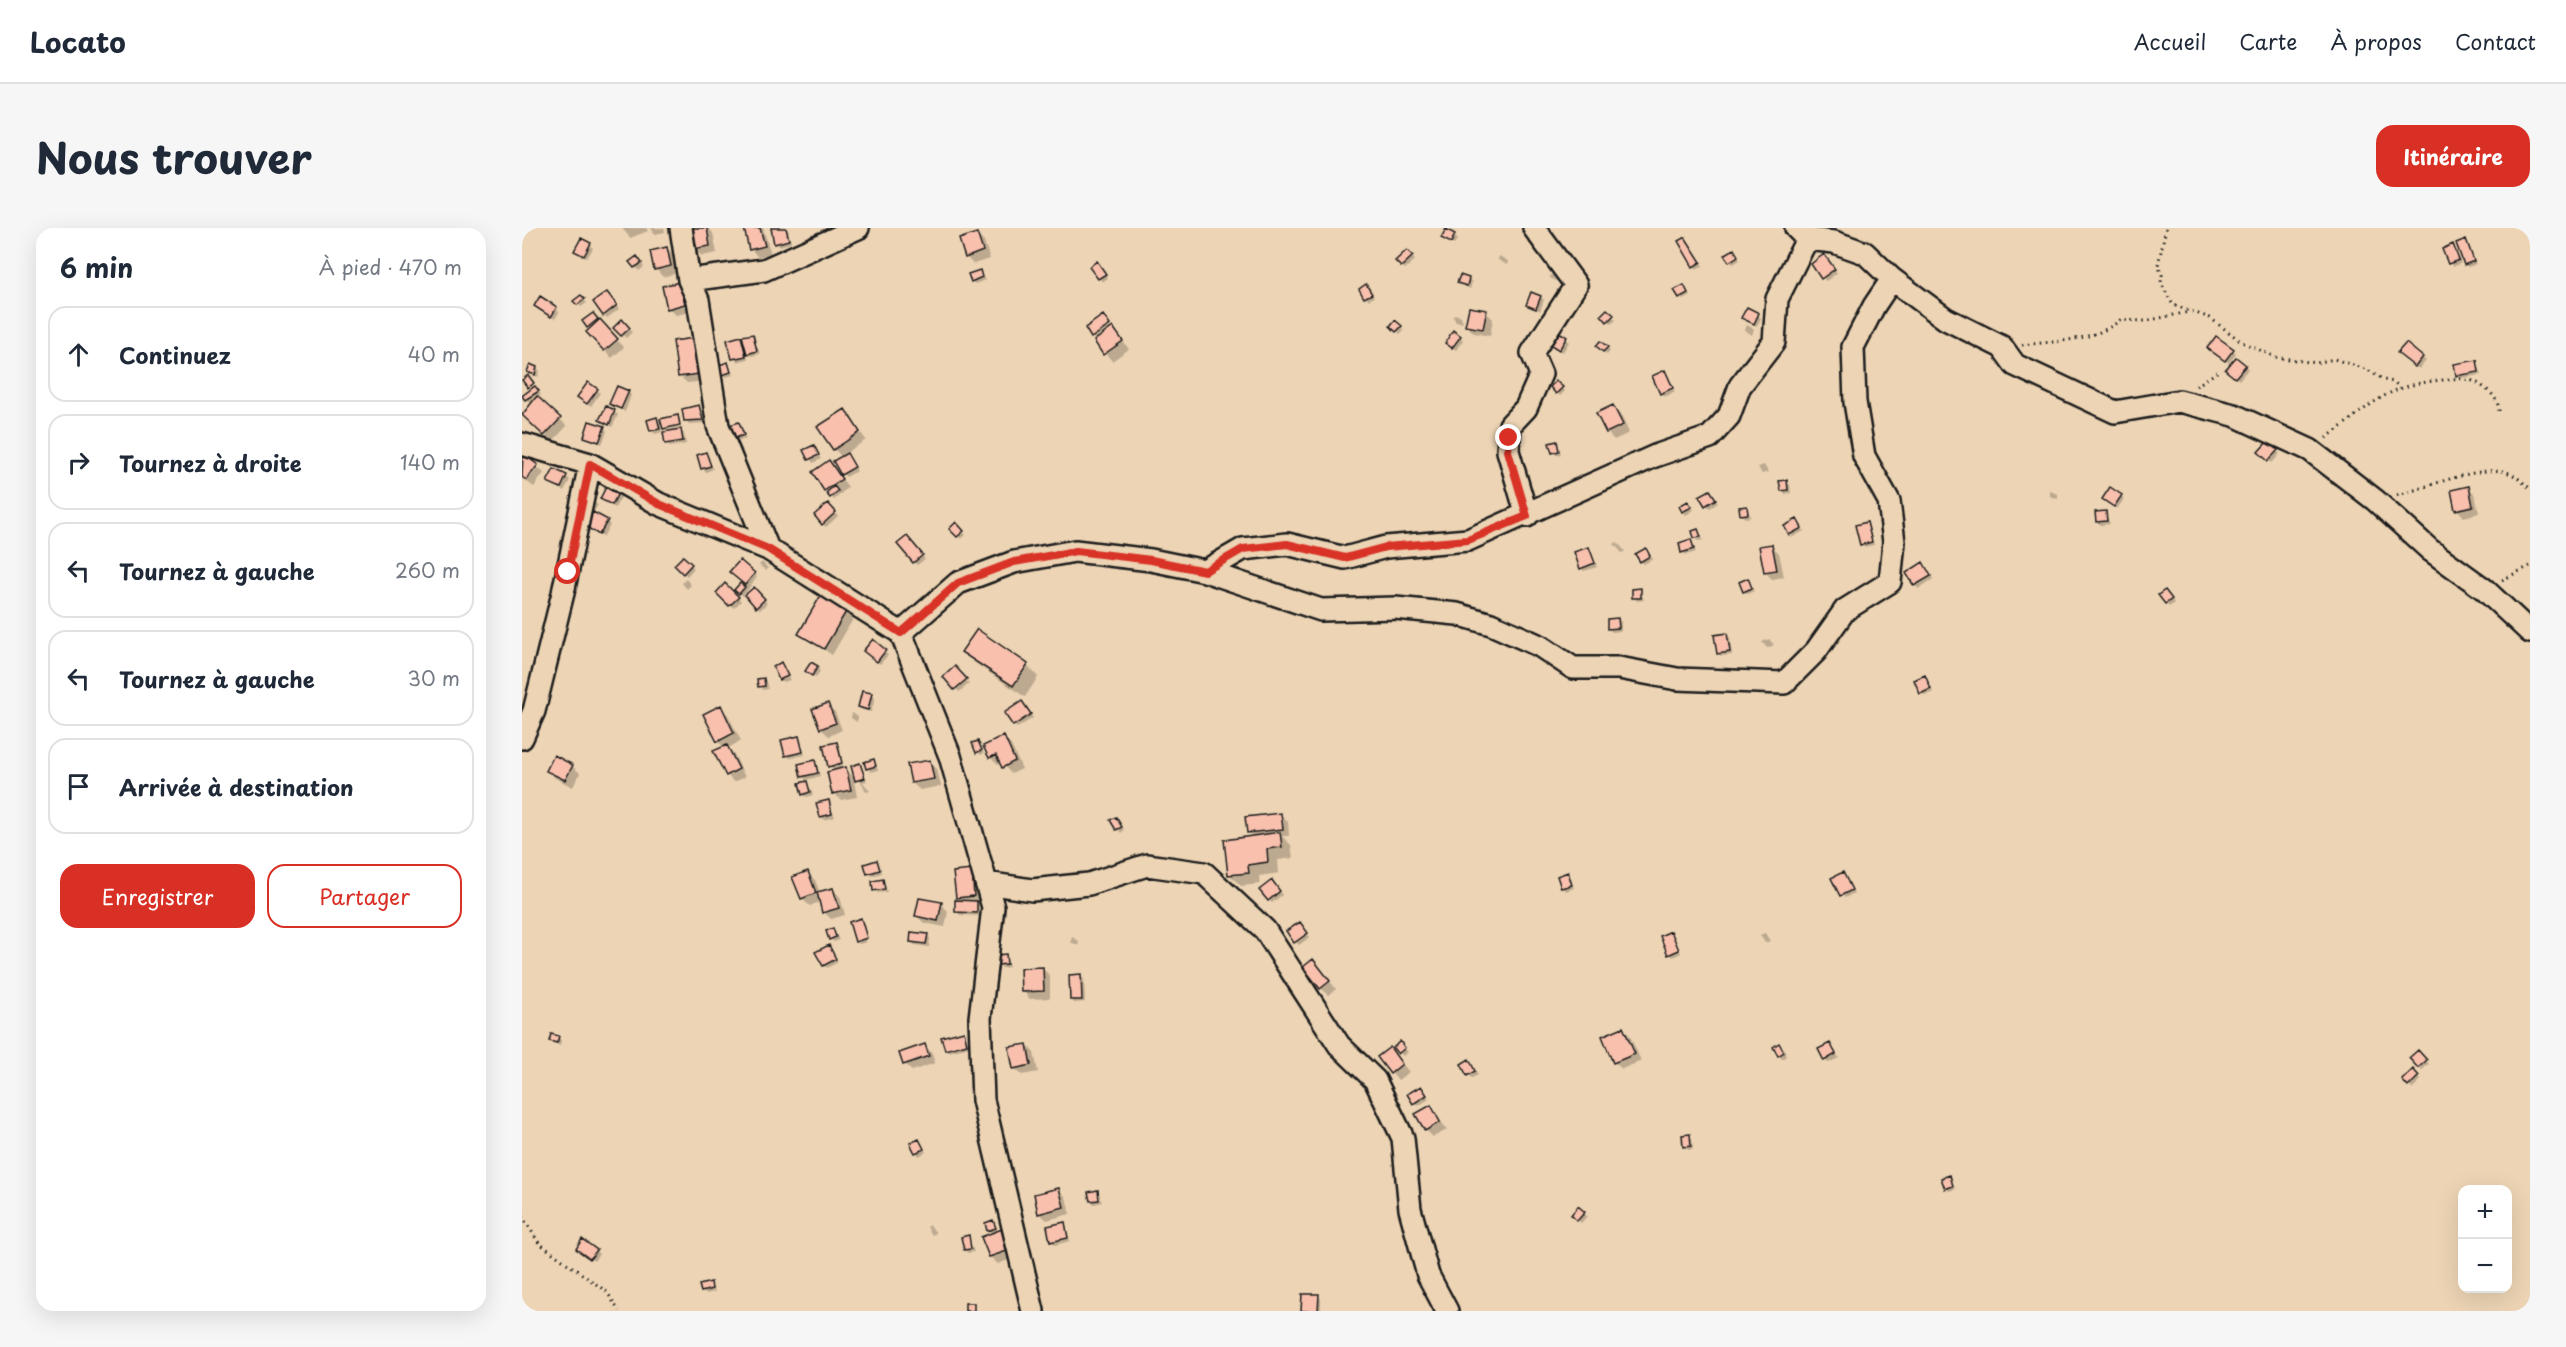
<!DOCTYPE html>
<html lang="fr">
<head>
<meta charset="utf-8">
<style>
	:root { --surface:#fff; --page:#f6f6f7; --text:#1f2937; --muted:#747a83; --line:#e0e1e3; --accent:#d93025 }
	body { margin:0; font-family:"Playpen Sans",sans-serif; background:var(--page); color:var(--text) }
	.controls { position:absolute; right:18px; bottom:18px; display:grid; overflow:hidden; border-radius:12px; box-shadow:0 6px 24px #0002 }
	.controls button { width:54px; height:54px; display:grid; place-items:center; padding:0; border:0; border-bottom:2px solid var(--line); background:var(--surface); color:var(--text); font:30px sans-serif }
	.stop { position:absolute; width:18px; height:18px; margin:-14px; border:4px solid #d93025; border-radius:50%; background:#fff }
	.stop.end { background:#d93025; border-color:#fff; box-shadow:0 2px 6px #0008 }
	.list { margin:0; padding:0; list-style:none }
	h2 { display:flex; justify-content:space-between; align-items:center; height:78px; margin:0; padding:0 24px; font-size:26px }
	h2 small { font-size:20px; font-weight:400; color:var(--muted) }
	.list li { display:grid; grid-template-columns:39px 1fr auto; gap:18px; align-items:center; box-sizing:border-box; height:96px; margin:0 12px 12px; padding:0 12px; border:2px solid var(--line); border-radius:18px }
	.list b { display:block; font-size:22px; white-space:nowrap }
	.list em { font-size:20px; font-style:normal; color:var(--muted) }
	.actions { display:flex; gap:12px; padding:18px 24px }
	.actions a { flex:1; padding:14px 0; border:2px solid var(--accent); border-radius:18px; text-align:center; font-size:21px; color:var(--accent) }
	.actions .main { background:var(--accent); color:#fff }
	.icon { flex:none; width:33px; height:33px; fill:none; stroke:currentColor; stroke-width:2; stroke-linecap:round; stroke-linejoin:round }
	.map { position:relative; flex:none; width:2008px; height:1083px; overflow:hidden; border-radius:18px }
	header { display:flex; align-items:center; gap:36px; box-sizing:border-box; height:84px; padding:0 30px; background:var(--surface); border-bottom:2px solid var(--line) }
	header strong { font-size:28px }
	nav { display:flex; gap:33px; margin-inline-start:auto; font-size:21px }
	.intro { display:flex; align-items:center; justify-content:space-between; box-sizing:border-box; height:144px; padding:0 36px }
	h1 { margin:0; font-size:42px }
	.button { padding:15px 27px; border-radius:18px; background:var(--accent); color:#fff; font-size:21px; font-weight:700 }
	main { display:flex; gap:36px; padding:0 36px }
	aside { flex:1; background:var(--surface); border-radius:18px; box-shadow:0 6px 24px #0002 }
	.map>svg:first-child { display:block }
	.shadow { fill:#0003 }
	.building { fill:#f8c0ad; stroke:#1c1c1c; stroke-width:1.5 }
	.lines { fill:none; stroke-linecap:round; stroke-linejoin:round }
	.minor-casing { stroke:#1c1c1c; stroke-width:26 }
	.path { stroke:#1c1c1c; stroke-width:3; stroke-dasharray:1.5 4.5; stroke-linecap:butt }
	.minor { stroke:#ecd4b4; stroke-width:21 }
	.route { stroke:#d93025; stroke-width:8 }
</style>
</head>
<body>
<header>
<strong>Locato</strong>
<nav><a>Accueil</a><a>Carte</a><a>À propos</a><a>Contact</a></nav>
</header>
<div class="intro"><h1>Nous trouver</h1><a class="button">Itinéraire</a></div>
<main>
<aside>
<h2>6 min<small>À pied · 470 m</small></h2>
<ul class="list">
<li><svg class="icon" aria-label="ahead" viewBox="0 0 24 24"><path d="M12 20V5M6 11l6-6 6 6"/></svg><div><b>Continuez</b></div><em>40 m</em></li>
<li><svg class="icon" aria-label="right" viewBox="0 0 24 24"><path d="M7 20v-9h11M14 6l5 5-5 5"/></svg><div><b>Tournez à droite</b></div><em>140 m</em></li>
<li><svg class="icon" aria-label="left" viewBox="0 0 24 24"><path d="M17 20v-9H6M10 6l-5 5 5 5"/></svg><div><b>Tournez à gauche</b></div><em>260 m</em></li>
<li><svg class="icon" aria-label="left" viewBox="0 0 24 24"><path d="M17 20v-9H6M10 6l-5 5 5 5"/></svg><div><b>Tournez à gauche</b></div><em>30 m</em></li>
<li><svg class="icon" aria-label="arrive" viewBox="0 0 24 24"><path d="M6 21V4h12l-3 4 3 4H6"/></svg><div><b>Arrivée à destination</b></div></li>
</ul>
<div class="actions"><a class="main">Enregistrer</a><a>Partager</a></div>
</aside>
<div class="map">
<svg width="2008" height="1083" viewBox="0 0 2008 1083">
	<rect width="100%" height="100%" fill="#ecd4b4"/>
	<filter id="ink" filterUnits="userSpaceOnUse"><feTurbulence type="fractalNoise" baseFrequency=".0167" numOctaves="2"/><feDisplacementMap in="SourceGraphic" scale="12" xChannelSelector="R" yChannelSelector="G"/><feConvolveMatrix kernelMatrix="1 2 1 2 8 2 1 2 1" color-interpolation-filters="sRGB"/></filter>
	<g filter="url(#ink)">
		<!-- shadow -->
		<path class="shadow" d="M100,0H124L126,3L108,10Z
			M129,0H142L143,4L133,6Z
			M173,0H186L191,5L195,25L180,28L172,21Z
			M224,0H241L249,26L236,29L229,21Z
			M256,0L266,2L269,15L257,18L254,15Z
			M455,7L462,14L468,31L451,36L444,29Z
			M932,7L935,11L932,17L921,10Z
			M1163,10L1181,38L1175,41L1172,38Z
			M1944,13L1954,36L1946,39L1943,36Z
			M68,17L71,20L65,30L54,23Z
			M1930,18L1939,35L1931,39L1922,21Z
			M145,20L152,28L156,45L141,49L134,41Z
			M1212,23L1218,32L1211,36L1208,33Z
			M885,24L893,32L883,41L875,33Z
			M977,28L986,33L985,37L976,32Z
			M1305,31L1315,45L1304,53L1301,50Z
			M118,33L122,39L117,43L109,34Z
			M578,38L586,50L580,54L570,39Z
			M457,43L463,52L453,56L450,53Z
			M1029,46L1039,51L1038,55L1028,50Z
			M946,51L950,54L948,61L937,55Z
			M157,56L164,63L169,84L154,87L146,80Z
			M847,61L852,69L847,72L843,69Z
			M1164,62L1168,68L1161,72L1158,69Z
			M59,69L65,75L59,79L53,73Z
			M88,69L97,81L85,90L82,87Z
			M1019,69L1022,72L1018,83L1006,76Z
			M17,81H34L37,84L33,91Z
			M1085,83L1094,92L1089,96L1081,87Z
			M964,84L971,91L968,108L952,105L945,98Z
			M932,86L939,88L941,95L934,93L931,89Z
			M70,87L102,119L90,130L66,104Z
			M1236,87L1239,90L1235,98L1225,93Z
			M584,93L607,121L590,133L570,109Z
			M100,94L110,104L104,110L93,100Z
			M873,94L882,102L878,106L870,98Z
			M1225,97L1232,101L1230,107L1223,102Z
			M1037,106L1047,114L1041,124L1034,120Z
			M230,107L238,126L229,128L224,124L226,131L215,134L212,130L219,110L224,115Z
			M938,109L941,112L934,122L928,118Z
			M1884,117L1904,133L1897,141L1881,128Z
			M179,119L184,153L165,155L158,148Z
			M1085,120L1088,123L1085,127L1079,121Z
			M1711,122L1714,125L1707,135L1690,123Z
			M1955,134L1960,147L1938,150L1935,147Z
			M206,136L211,147L204,149L201,146Z
			M1723,138L1726,141L1717,152L1708,145Z
			M15,140L18,143L16,149L7,144Z
			M1143,143L1153,164L1142,169L1139,165Z
			M6,149L19,167L15,169L45,198L30,214L0,185L9,176L4,171L10,162Z
			M1034,155L1043,163L1038,168L1030,159Z
			M75,162L78,165L69,178L60,172Z
			M106,164L109,167L103,184L89,176Z
			M176,178L183,195L167,196L164,192Z
			M1091,179L1099,186L1107,205L1092,212L1085,204Z
			M92,183L96,187L90,199L79,192Z
			M323,183L344,212L324,225L335,243L324,249L321,246L320,229L312,221Z
			M155,189L159,195L142,200L138,197L140,204L133,206L129,202L134,191L141,198Z
			M216,195L224,211L216,213L221,223L215,224L210,215L215,214L211,211Z
			M160,198L157,201L162,206L164,216L148,219L144,215L147,205L144,202Z
			M82,200L85,203L80,216L63,208Z
			M1034,215L1039,226L1034,227L1031,224Z
			M1746,215L1758,226L1750,235L1738,224Z
			M291,219L299,231L291,235L283,223Z
			M184,226L191,241L184,244L180,240Z
			M1,228L22,245L12,259L0,250Z
			M307,234L326,259L312,272L303,262Z
			M1242,237L1246,244L1240,246L1236,239Z
			M44,248L48,252L42,263L27,254Z
			M1265,254L1268,257L1269,265L1263,266L1260,263Z
			M1946,259L1953,267L1957,285L1942,289L1935,281Z
			M98,261L102,264L93,280L79,271Z
			M1528,263L1536,266V271L1528,268Z
			M1191,267L1196,275L1188,280L1184,277Z
			M1599,268L1602,271L1595,281L1585,274Z
			M67,271L76,277L71,285L66,282Z
			M1166,275L1172,282L1164,287L1161,283Z
			M306,277L316,288L304,299L301,296Z
			M1224,279L1229,289L1223,290L1220,287Z
			M1583,284L1588,296L1579,297L1576,294Z
			M1275,293L1282,303L1271,309L1268,306Z
			M85,294L88,297L81,309L68,301Z
			M1345,296L1352,317L1342,319L1339,316Z
			M434,297L444,307L439,311L429,301Z
			M1176,303L1181,312L1176,313L1173,310Z
			M388,313L403,331L395,337L392,334Z
			M1168,313L1174,324L1164,327L1161,324Z
			M1095,314L1103,323L1100,325L1092,316Z
			M1250,318L1257,325L1262,349L1250,351L1243,344Z
			M1067,320L1075,339L1062,343L1059,340Z
			M1123,321L1131,331L1122,336L1119,333Z
			M161,330L172,340L165,348L154,337Z
			M218,334L235,349L221,368L214,362L221,354Z
			M240,334L246,340L244,343L237,337Z
			M1404,339L1411,351L1396,361L1386,345Z
			M164,351L169,357L165,361L160,355Z
			M1225,352L1232,363L1225,366L1222,363Z
			M203,357L219,373L212,380L196,365Z
			M232,361L245,375L238,382L225,368Z
			M1118,362L1122,372L1115,373L1112,369Z
			M1638,367H1646L1652,375L1647,379Z
			M324,384L331,391L310,427L278,405Z
			M1096,391L1099,394V403L1090,404L1087,401Z
			M1204,407L1208,410L1210,427L1199,428L1196,425Z
			M1247,411L1252,417L1245,420L1240,414Z
			M351,414L366,427L358,436L346,426Z
			M441,424L505,437L516,449L503,469L453,435Z
			M259,436L268,452L262,454L259,451Z
			M295,440L298,443L294,450L288,446Z
			M436,443L447,456L437,464L423,449Z
			M1403,449L1411,464L1403,468L1399,465Z
			M241,451L244,454L246,461L241,462L238,458Z
			M349,467L353,470L349,484L340,482L337,479Z
			M305,477L313,484L320,502L307,508L299,501Z
			M198,479L206,487L219,513L206,520L212,526L223,549L212,554L205,547L202,520L196,513Z
			M503,479L511,490L495,500L492,497Z
			M330,485L336,489L335,494L329,490Z
			M277,509L283,527L268,530L264,527Z
			M481,510L489,517L500,541L489,546L480,535L476,537L468,529Z
			M456,514L462,525L459,527L456,524Z
			M315,516L318,519L321,539L331,548L335,569L319,572L312,565L313,544L308,538Z
			M292,533L298,548L284,552L281,549Z
			M352,533L356,542L349,544L346,540Z
			M408,534L415,541L419,558L398,562L390,555Z
			M338,537L345,553L341,554L348,563L344,564L340,555L335,552Z
			M50,538L58,545L51,559L33,550L26,542Z
			M285,554L291,567L284,569L281,566Z
			M306,573L313,589L302,592L299,588Z
			M758,586L766,594L767,608H760L769,617L771,630L756,632L757,645L737,648L738,656L719,658L708,647L732,609L726,604Z
			M594,591L602,602L599,605L590,593Z
			M617,625L620,628L614,634L611,627Z
			M355,634L360,645L350,648L347,645Z
			M450,644L457,651V688L438,687L434,683L440,674L435,669Z
			M285,645L293,652L298,665L311,661L318,669L323,687L309,691L302,684L299,673L288,678L280,671L272,650Z
			M1045,646L1052,660L1044,663L1040,659Z
			M1321,646L1332,665L1323,670L1320,667Z
			M360,653L365,664L356,665L353,662Z
			M753,657L760,667L750,675L747,672Z
			M419,676L426,683L423,699L402,695L395,688Z
			M339,692L344,714L338,716L334,713Z
			M781,699L788,709L777,717L774,714Z
			M311,702L317,712L312,714L309,711Z
			M1148,704L1159,725L1151,729L1148,726Z
			M1243,705L1248,713L1243,715L1238,707Z
			M405,707L408,710L407,719L393,717L389,714Z
			M550,709L557,713L556,718L549,714Z
			M306,718L316,734L305,740L302,737Z
			M484,728L487,739L480,740L477,736Z
			M520,740L528,748V770L508,771L501,763Z
			M798,741L814,761L806,767L799,760Z
			M558,748L562,751L563,774L552,775L549,772Z
			M1101,800L1108,808L1119,833L1100,841L1092,834Z
			M442,805L448,819L427,824L424,821Z
			M36,809L39,812L38,818L29,813Z
			M878,816L886,824L881,828L873,820Z
			M1308,816L1317,830L1306,835L1303,832Z
			M505,817L512,825L516,844L500,847L492,840Z
			M403,818L410,825L413,835L390,843L382,836Z
			M868,821L887,844L876,852L869,845Z
			M1260,821L1264,828L1260,831L1257,827Z
			M1900,827L1907,836L1900,842L1897,839Z
			M947,833L956,847L950,850L946,847Z
			M1891,844L1899,852L1890,861L1882,852Z
			M902,863L907,871L896,878L893,875Z
			M909,879L925,902L911,909L904,902Z
			M1167,907L1170,911L1171,921L1166,922L1163,918Z
			M397,913L404,924L397,928L394,924Z
			M1427,949L1434,961L1427,963L1424,960Z
			M537,962L544,969L548,986L525,992L517,985Z
			M575,964L580,974L572,976L569,972Z
			M1056,980L1065,988L1059,995L1051,987Z
			M471,994L476,1004L480,1002L487,1010L494,1029L476,1036L468,1029L461,1010L470,1006L467,1002Z
			M542,996L548,1013L533,1017L530,1013Z
			M408,997L414,1005L410,1007L405,999Z
			M446,1009L452,1024L446,1025L443,1022Z
			M74,1023L77,1026L72,1033L59,1024Z
			M188,1056L193,1064L183,1066L180,1063Z
			M796,1068L799,1071V1083H782Z"/>
		<!-- building -->
		<path class="building" d="M167,0H185L188,18L171,21Z
			M222,0H238L243,18L227,22Z
			M249,0H264L267,12L252,16Z
			M924,1L933,6L929,15L919,10Z
			M455,5L461,23L443,30L437,11Z
			M1163,9L1179,34L1171,39L1156,13Z
			M59,10L69,15L62,28L52,23Z
			M1944,11L1952,33L1942,37L1934,15Z
			M1931,16L1937,32L1926,36L1920,21Z
			M145,19L149,38L132,42L128,23Z
			M1212,21L1216,28L1207,34L1202,27Z
			M885,22L891,28L879,39L873,33Z
			M1302,26L1313,41L1299,51L1289,36Z
			M115,28L120,35L112,40L107,34Z
			M575,33L584,46L576,51L567,39Z
			M458,42L460,49L449,54L446,46Z
			M938,47L947,50L945,58L935,55Z
			M158,54L163,76L145,81L140,58Z
			M844,56L850,66L842,70L837,61Z
			M1162,57L1166,65L1157,70L1152,62Z
			M85,64L95,77L81,88L71,74Z
			M1009,64L1019,68L1014,81L1004,77Z
			M59,67L63,71L55,77L51,73Z
			M18,68L35,79L29,89L12,78Z
			M947,79L965,82L961,101L943,98Z
			M1225,79L1237,85L1232,96L1219,90Z
			M1085,81L1092,87L1085,94L1079,87Z
			M71,85L76,91L65,100L60,93Z
			M581,87L588,97L569,110L563,100Z
			M78,91L96,111L82,123L64,104Z
			M100,91L108,100L99,108L91,100Z
			M873,92L880,98L874,104L868,98Z
			M591,99L601,113L581,127L572,113Z
			M931,102L939,108L930,120L923,115Z
			M1037,104L1045,109L1037,122L1029,117Z
			M231,106L235,123L225,126L220,108Z
			M219,108L224,128L210,131L205,112Z
			M1694,108L1712,121L1703,133L1685,120Z
			M172,110L177,146L156,149L151,113Z
			M1078,113L1086,119L1081,124L1074,118Z
			M1884,115L1901,129L1893,139L1875,125Z
			M1714,129L1724,137L1713,150L1703,142Z
			M1955,132L1957,144L1934,148L1932,136Z
			M206,134L209,144L200,147L197,137Z
			M8,136L15,139L13,147L5,144Z
			M1143,142L1151,160L1138,166L1130,148Z
			M6,147L12,155L6,160L0,152Z
			M1034,153L1041,159L1034,166L1028,159Z
			M66,154L76,161L65,176L55,169Z
			M13,158L17,163L3,172L0,168Z
			M95,158L107,163L99,181L87,176Z
			M15,168L39,190L22,208L0,187Z
			M177,177L181,192L162,193L160,181Z
			M1091,177L1101,197L1084,205L1074,185Z
			M84,178L93,182L87,197L77,192Z
			M323,181L338,204L311,222L295,199Z
			M156,187L158,197L141,201L138,191Z
			M135,189L138,201L128,203L125,192Z
			M67,193L83,198L77,214L62,209Z
			M217,194L222,207L210,211L205,198Z
			M159,201L161,213L143,216L141,204Z
			M1035,213L1037,223L1030,225L1027,215Z
			M1746,213L1756,222L1746,233L1736,224Z
			M292,217L297,227L286,232L281,222Z
			M184,224L189,238L179,241L175,227Z
			M325,225L333,239L319,247L311,233Z
			M1,226L16,237L4,252L0,249Z
			M307,232L320,251L302,263L290,244Z
			M32,241L45,247L39,260L25,254Z
			M1265,252L1266,262L1259,263L1257,253Z
			M87,253L99,259L90,277L78,271Z
			M312,258L316,263L308,270L304,265Z
			M1947,258L1951,278L1933,282L1929,262Z
			M1588,259L1600,267L1592,279L1580,271Z
			M1188,262L1194,271L1183,278L1177,268Z
			M1166,273L1170,279L1160,284L1157,278Z
			M306,275L314,284L300,297L292,287Z
			M1225,278L1226,286L1218,287L1217,279Z
			M1584,283L1585,293L1574,294L1573,284Z
			M71,284L86,292L77,307L63,298Z
			M1275,291L1280,300L1267,307L1262,298Z
			M434,294L442,303L435,309L427,301Z
			M1345,294L1350,314L1338,317L1333,297Z
			M1176,301L1179,309L1172,310L1170,303Z
			M385,308L401,327L391,335L375,316Z
			M1169,311L1172,321L1159,325L1157,315Z
			M1250,316L1255,342L1242,344L1237,318Z
			M1067,319L1073,335L1058,341L1052,324Z
			M1124,320L1128,328L1118,334L1113,326Z
			M161,328L170,336L161,346L152,337Z
			M218,332L233,345L223,357L207,344Z
			M1401,334L1409,348L1392,358L1384,345Z
			M1226,350L1230,360L1221,364L1217,354Z
			M203,355L217,369L207,378L194,365Z
			M218,355L223,359L217,366L212,362Z
			M232,359L243,371L234,380L223,367Z
			M1119,360V370H1110V361Z
			M1643,362L1650,371L1643,376L1636,367Z
			M299,367L325,382L302,421L276,406Z
			M1096,390L1097,400L1085,401V391Z
			M455,401L506,436L491,458L439,424Z
			M1205,405L1208,424L1195,426L1192,407Z
			M351,411L364,422L355,434L341,423Z
			M259,434L266,448L257,452L251,439Z
			M289,434L296,438L290,448L283,443Z
			M433,438L445,451L432,462L421,449Z
			M1403,447L1409,461L1398,466L1392,452Z
			M242,450L243,458L236,459L235,451Z
			M340,463L350,465L346,482L336,479Z
			M500,473L509,486L491,498L482,485Z
			M306,475L314,495L298,501L290,481Z
			M199,477L212,505L195,514L181,486Z
			M277,508L281,524L263,528L259,512Z
			M482,508L493,533L480,540L474,527L467,530L461,518Z
			M456,513L460,522L454,525L450,515Z
			M315,514L320,535L306,539L301,517Z
			M205,517L217,541L204,548L191,523Z
			M32,527L51,537L43,552L24,543Z
			M352,531L354,538L344,541L342,534Z
			M293,532L296,545L279,549L276,536Z
			M408,532L412,551L389,555L385,536Z
			M338,535L343,550L333,553L329,538Z
			M324,539L329,562L310,566L305,544Z
			M285,553L288,564L280,567L277,555Z
			M307,572L310,586L298,589L294,575Z
			M759,585L761,601L725,605L723,589Z
			M594,589L600,599L594,602L588,592Z
			M758,604L760,619L745,621L746,634L726,637L727,645L706,647L702,612Z
			M355,632L358,642L345,646L342,636Z
			M450,642L452,668L434,670L431,644Z
			M286,643L294,665L279,671L270,649Z
			M1046,644L1050,657L1039,660L1035,648Z
			M1321,644L1330,662L1318,668L1309,650Z
			M361,651L363,661L351,663L350,653Z
			M750,652L758,663L746,673L737,662Z
			M311,660L317,680L300,685L295,664Z
			M397,670L420,674L416,693L393,688Z
			M433,672L455,673V685L433,684Z
			M339,690L345,710L333,714L327,694Z
			M778,694L786,705L772,715L764,703Z
			M311,700L314,709L307,712L304,703Z
			M1149,703L1157,722L1146,727L1138,708Z
			M389,704L406,706L404,716L388,714Z
			M307,717L314,731L301,738L293,724Z
			M484,726L485,736L476,737L475,727Z
			M791,731L808,753L798,761L781,739Z
			M521,739L522,763L499,764L498,740Z
			M559,746L560,772H548L547,747Z
			M1101,799L1113,826L1091,835L1080,808Z
			M442,803L445,816L423,822L419,809Z
			M29,806L37,808L35,815L27,813Z
			M878,813L883,820L876,826L871,820Z
			M1257,815L1262,824L1256,828L1251,819Z
			M1308,815L1314,826L1302,833L1296,821Z
			M403,816L407,828L381,837L377,825Z
			M505,816L509,837L491,841L487,819Z
			M868,819L880,836L868,846L855,829Z
			M1896,822L1905,832L1896,840L1887,830Z
			M947,831L953,843L945,848L939,836Z
			M1891,841L1897,848L1886,859L1880,852Z
			M899,858L905,867L891,876L885,866Z
			M909,877L918,894L903,903L893,886Z
			M1168,906L1169,918L1161,919L1160,907Z
			M397,911L402,921L393,925L388,915Z
			M1428,947L1431,958L1423,961L1419,950Z
			M537,960L542,979L516,986L512,966Z
			M576,962L577,972L568,973L566,964Z
			M1056,978L1063,984L1055,993L1049,987Z
			M471,992L474,1000L465,1003L463,995Z
			M543,994L546,1010L528,1014L525,998Z
			M480,1001L488,1022L467,1029L459,1009Z
			M447,1007L449,1021L442,1022L439,1009Z
			M60,1011L75,1022L68,1031L54,1021Z
			M189,1054L190,1061L179,1064L177,1057Z
			M780,1066H797L796,1083H779Z
			M443,1075H452V1083H443Z"/>
		<g class="lines">
			<defs>
				<path id="minor" d="M159,0L167,52L176,72L196,198L246,321L379,405L428,528L471,679L458,790L461,872L511,1083
					M1274,0L1285,11L1312,14L1343,25L1370,51L1424,91L1480,119L1493,137L1593,184L1657,173L1712,187L1788,222L1853,272L1908,322L1962,361L2008,404
					M167,52L242,42L336,0
					M0,216L68,236L137,276L246,321
					M1005,288L986,223L988,197L1004,180L1019,146L1010,125L1054,57L1012,0
					M683,343L799,382L873,380L935,386L969,396L1018,418L1051,440H1097L1155,451L1262,455L1294,423L1323,382L1368,354L1372,314L1367,273L1342,228L1333,174L1331,119L1352,78L1370,51
					M379,405L436,355L492,334L553,323L629,332L683,343L721,321L765,316L823,330L864,319L946,312L1133,228L1188,209L1207,188L1218,158L1252,114L1255,71L1285,11
					M0,510L12,483L41,365L68,236
					M464,655L510,662L567,656L625,637L682,645L743,702L817,817L853,852L881,910L888,981L906,1047L925,1083"/>
			</defs>
			<!-- minor casing -->
			<use href="#minor" class="minor-casing"/>
			<!-- path -->
			<path class="path" d="M1644,0L1636,37L1640,47L1639,55L1651,77L1688,90L1720,114L1753,129L1794,135L1812,131L1844,141L1862,152L1872,154L1878,160
				M1500,117C1532,113 1572,114 1598,92L1623,93L1667,84
				M1674,158L1695,144
				M1804,210C1849,178 1862,157 1921,152C1935,150 1948,149 1960,158C1970,165 1976,171 1977,183
				M1875,267C1902,261 1966,233 1989,246C1996,249 2002,256 2008,260
				M1980,352L2008,338
				M0,988L17,1015L85,1064L97,1083"/>
			<!-- minor -->
			<use href="#minor" class="minor"/>
		</g>
	</g>
	<g class="lines" filter="url(#ink)">
		<!-- route -->
		<path class="route" d="M46,344L68,236L137,276L246,321L379,405L436,355L492,334L554,323L629,332L683,343L721,321L765,316L823,330L864,319L946,312L1005,288L986,223L987,210"/>
	</g>
</svg>
<div class="controls">
<button>+</button>
<button>−</button>
</div>
<div class="stop" style="left:46px;top:344px"></div>
<div class="stop end" style="left:987px;top:210px"></div>
</div>
</main>
</body>
</html>
